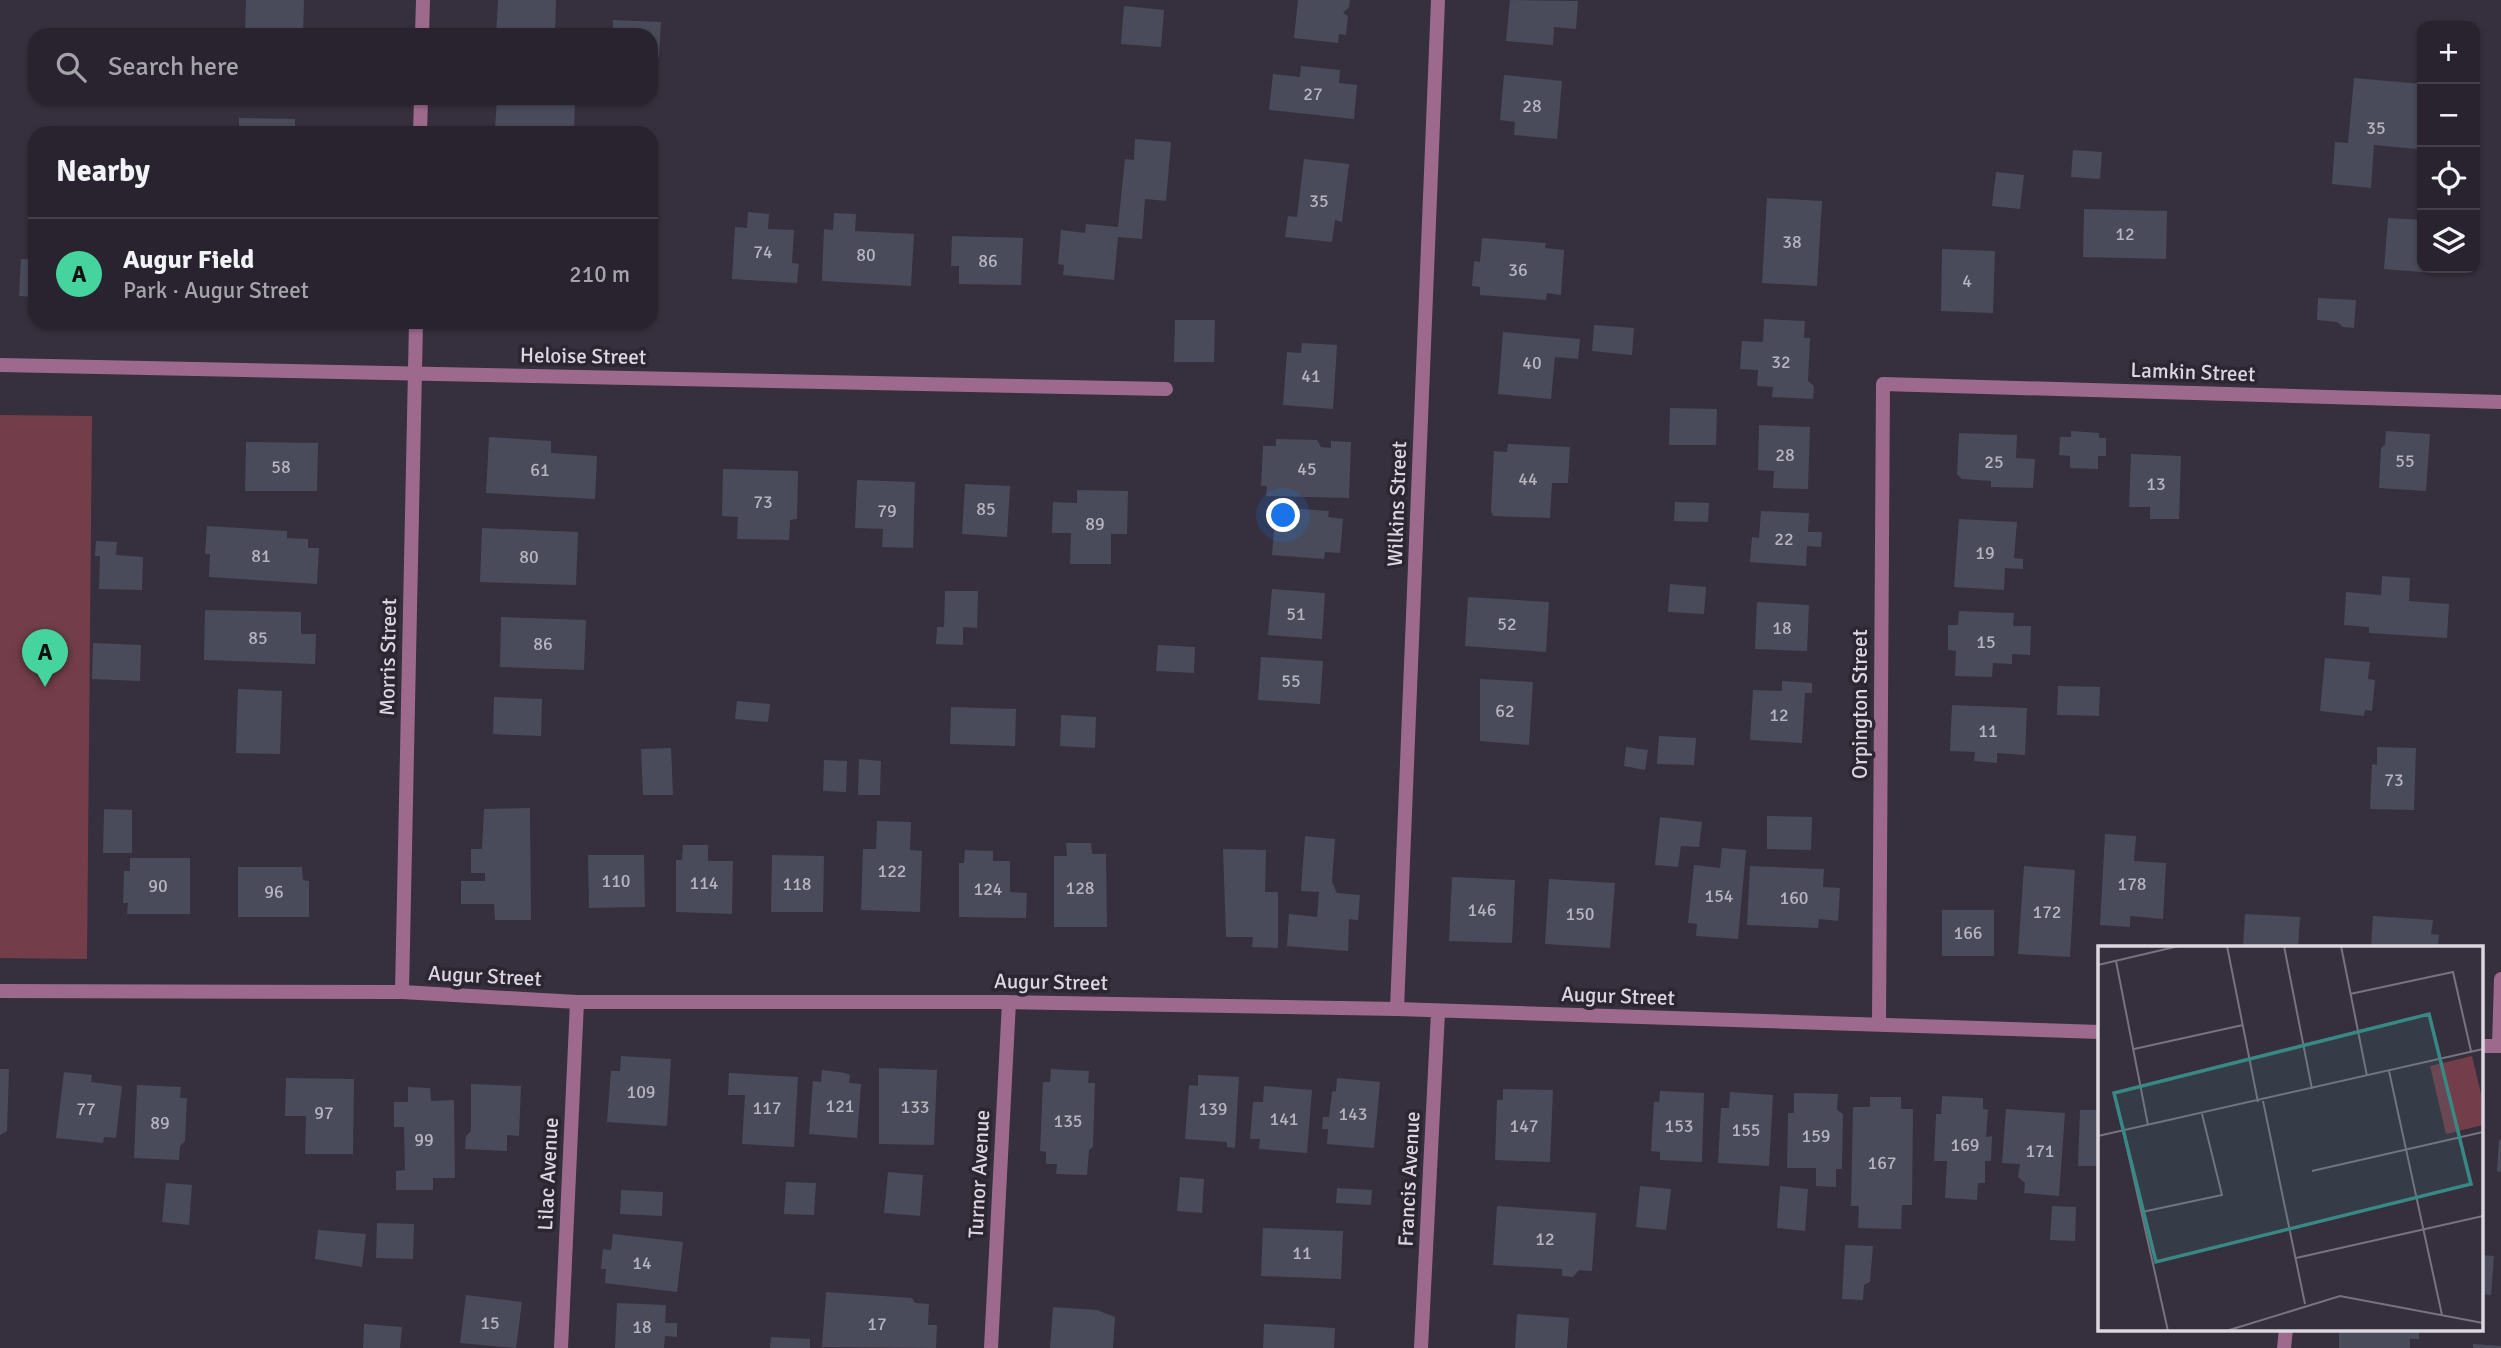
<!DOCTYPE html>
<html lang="en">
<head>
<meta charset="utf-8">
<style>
	:root { --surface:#28232e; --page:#302b36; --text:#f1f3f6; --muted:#a5a4aa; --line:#44404a; --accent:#45d49e }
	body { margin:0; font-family:Signika,sans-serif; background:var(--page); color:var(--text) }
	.controls { position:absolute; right:21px; top:21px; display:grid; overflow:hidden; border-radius:14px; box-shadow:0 2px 5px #0004 }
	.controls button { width:63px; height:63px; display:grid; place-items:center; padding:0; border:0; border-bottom:2px solid var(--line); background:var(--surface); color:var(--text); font:35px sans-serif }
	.you { position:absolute; left:1284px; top:516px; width:24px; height:24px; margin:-18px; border:5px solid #fff; border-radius:50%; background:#1a73e8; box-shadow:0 0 0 10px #1a73e833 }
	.badge { display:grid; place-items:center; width:46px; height:46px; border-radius:50%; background:var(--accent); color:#111; font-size:23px; font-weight:700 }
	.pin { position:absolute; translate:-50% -58px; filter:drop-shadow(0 2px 4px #0008) }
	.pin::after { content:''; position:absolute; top:37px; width:24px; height:21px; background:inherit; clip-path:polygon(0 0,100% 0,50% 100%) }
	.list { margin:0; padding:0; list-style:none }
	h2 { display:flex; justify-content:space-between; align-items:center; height:91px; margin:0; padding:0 28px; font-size:30px }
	h2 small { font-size:23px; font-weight:400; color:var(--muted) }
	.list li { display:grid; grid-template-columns:46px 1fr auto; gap:21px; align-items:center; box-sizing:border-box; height:112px; padding:0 28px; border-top:2px solid var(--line) }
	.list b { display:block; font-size:26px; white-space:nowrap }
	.list p { margin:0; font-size:23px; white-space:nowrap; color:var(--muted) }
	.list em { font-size:23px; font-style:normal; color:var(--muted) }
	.icon { flex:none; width:38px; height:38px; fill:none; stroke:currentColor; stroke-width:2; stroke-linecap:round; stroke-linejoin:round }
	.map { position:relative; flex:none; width:2501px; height:1348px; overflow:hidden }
	.search { position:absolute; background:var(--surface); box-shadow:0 2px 5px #0004; left:28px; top:28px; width:630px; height:77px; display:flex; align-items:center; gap:18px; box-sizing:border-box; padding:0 24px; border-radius:21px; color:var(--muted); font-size:26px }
	.panel { position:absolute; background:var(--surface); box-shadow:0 2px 5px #0004; left:28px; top:126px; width:630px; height:203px; border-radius:21px }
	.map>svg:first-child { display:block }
	.green { fill:#733e4a }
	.building { fill:#494b5b }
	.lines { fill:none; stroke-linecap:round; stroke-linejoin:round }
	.street { stroke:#9d6a8e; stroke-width:14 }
	.labels { text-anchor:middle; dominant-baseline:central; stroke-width:7; stroke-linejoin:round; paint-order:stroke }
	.number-label { font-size:18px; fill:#b6b4bf }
	.street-label { font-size:21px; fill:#dbd7e0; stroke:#2c2532 }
	.inset-road { fill:none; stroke:#78727e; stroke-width:2 }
	.view { fill:#388985; fill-opacity:0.15; stroke:#388985; stroke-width:3.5 }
	.inset-edge { fill:none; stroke:#dbd7e0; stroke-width:3.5 }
</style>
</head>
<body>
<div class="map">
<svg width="2501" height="1348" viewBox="0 0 2501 1348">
	<rect width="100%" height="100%" fill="#362f3d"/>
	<!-- green -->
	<path class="green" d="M0,415L92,416L87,959L0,958Z"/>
	<!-- building -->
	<path class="building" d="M246,0H304L303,35H245Z
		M498,0H556L555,35H496Z
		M1298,0H1350L1349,7L1343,13L1348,16L1346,35L1339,34L1338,43L1294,38Z
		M1510,0L1578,1L1576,29L1554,27L1553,45L1506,41Z
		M1124,6L1164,10L1161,47L1121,44Z
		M613,20L661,22L659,57H651V35H613Z
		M1301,66L1340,70L1339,83L1357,85L1354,119L1269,110L1273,74L1300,77Z
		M1504,75L1562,81L1557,139L1514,135L1515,122L1500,120Z
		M2354,78L2422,84L2417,149L2374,145L2371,188L2332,184L2335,142L2348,143Z
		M497,98H575L574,132L495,128Z
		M239,118L295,119V133H239Z
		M1135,139L1171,142L1166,201L1145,199L1142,239L1118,237L1114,280L1063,275L1064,265L1058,264L1061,230L1085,233L1086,224L1118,227L1125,159L1134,160Z
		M2073,150L2102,152L2100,179L2071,177Z
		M1304,159L1349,164L1342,222L1335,220L1332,242L1285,237L1288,216L1297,217Z
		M1996,172L2024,175L2020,209L1992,206Z
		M1767,198L1822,201L1817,286L1762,283Z
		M2084,209L2167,211L2166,259L2083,257Z
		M748,212L769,214L768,229L794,230L792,263L799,264L797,283L732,279L735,227L747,228Z
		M834,213L856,214L855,231L914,234L911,286L822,281L824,229L833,230Z
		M2388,218L2422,220V268H2434V273L2384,269Z
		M952,236L1023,238L1021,285L959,284V266H951Z
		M1482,238L1546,243L1545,248L1564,250L1561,295L1547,293L1546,300L1480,295V287L1472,286L1474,261L1480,262Z
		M1942,249L1995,251L1993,313L1941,311Z
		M21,259H35V297L19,296Z
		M2318,298L2356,300L2354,328L2343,327L2337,322L2317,320Z
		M1764,319L1805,321L1804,338H1810L1808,381L1814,386L1813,399L1772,397L1773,387L1757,386L1758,370L1740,369L1742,341L1763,342Z
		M1175,320H1215L1214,362H1174Z
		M1594,325L1634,328L1632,355L1592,351Z
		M1503,332L1580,339L1578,359L1555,357L1551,399L1498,394Z
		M1302,343L1337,345L1333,409L1283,405L1287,352L1301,353Z
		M1670,408L1717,409L1716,445H1669Z
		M1759,425L1810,427L1808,489L1773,488L1774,471L1758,470Z
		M2071,431L2099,433V438H2106V456H2098V469L2070,468V456L2059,455L2060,437H2071Z
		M2386,431L2430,434L2426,491L2379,488L2381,448L2385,445Z
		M1959,433L2017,435L2016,458L2035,459L2033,488L1991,487V481L1962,479L1957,474Z
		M489,437L551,441V453L597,456L595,499L486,493Z
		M1276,439L1317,440L1321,447L1331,448V441L1351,442L1349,498L1266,496L1267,486H1261L1263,446H1276Z
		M246,442L318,443L317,491H245Z
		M1508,444L1570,447L1568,483H1552L1550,518L1493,516L1491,511L1494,451L1507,452Z
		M2131,454L2181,456L2179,519H2150V507H2129Z
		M723,469L798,471L797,519L790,520L789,540L737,539L738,517L722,516Z
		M857,480L915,482L913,548L882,547L883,529L855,528Z
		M965,484L1010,486L1007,537L962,534Z
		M1077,490L1128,491L1127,534H1111V564H1070L1071,533H1052L1053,502L1077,503Z
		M1675,502L1709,503L1708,522L1674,521Z
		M1276,507L1329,511L1328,517L1343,519L1340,553L1325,552L1324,559L1272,555Z
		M1761,511L1809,513L1808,532H1822L1821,547L1807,546L1806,566L1750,562L1752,537L1759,538Z
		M1959,519L2017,522L2014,558L2023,559V569L2005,568L2004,590L1954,587Z
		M207,526L287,531V538L308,539V548H319L317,584L209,577L210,554H205Z
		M482,528L578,532L576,585L480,582Z
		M96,541L117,542L116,555L143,557L142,590L99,589L100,556H95Z
		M2382,576L2410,578L2409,601L2449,604L2447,638L2369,633V627L2344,625L2346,592L2381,595Z
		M1670,584L1706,587L1704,614L1668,612Z
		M1272,589L1325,593L1322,639L1268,635Z
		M945,591H978L977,628L963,627V645L936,644L937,627H944Z
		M1468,597L1549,602L1546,652L1465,646Z
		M1757,602L1809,605L1807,651L1755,649Z
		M205,610L301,612V634H316L315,664L204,660Z
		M1959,611L2014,613L2013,626H2031L2030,655L2012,654V664L1993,663L1992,677L1955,676L1956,651L1948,650V625H1958Z
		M501,617L586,620L584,670L500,667Z
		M93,643L141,645L140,681L92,679Z
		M1158,645L1195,647L1194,673L1156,671Z
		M1261,657L1323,661L1320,704L1258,700Z
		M2325,658L2370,662L2368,679L2375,680L2372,711L2365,710L2364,716L2320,711Z
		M1480,679L1533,682L1529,745L1480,741Z
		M1782,681L1812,683V693H1805L1802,743L1750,740L1753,690L1782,691Z
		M2058,686L2100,687L2099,716L2057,715Z
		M238,689L282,691L280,754L236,753Z
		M494,697L542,699L541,736L493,734Z
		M737,701L770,704L768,722L735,719Z
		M1952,705L2027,708L2025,755L1997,753V763L1974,761L1975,752L1950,751Z
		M951,707L1016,709L1015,746L950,744Z
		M1061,715L1096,717L1095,748L1060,746Z
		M1659,736L1696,738L1694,765L1657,764Z
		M1626,747L1648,750L1645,770L1624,766Z
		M2377,747L2416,748L2414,810L2370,809L2372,764L2377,765Z
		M671,748L673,795H643L641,749Z
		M859,759L881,761L880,795H858Z
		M824,760L847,761L846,792L823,791Z
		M530,808L531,920H495L494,904H461V881H485V873H471V849H482L484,809Z
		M104,809L132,810V853H103Z
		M1767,816L1812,817L1811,850L1767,849Z
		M1660,817L1702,822L1699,847L1681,846L1678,867L1655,865Z
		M877,821L911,822L910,850L922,851L920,912L861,910L863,849H876Z
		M2105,834L2136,836L2134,861L2166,863L2163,919L2130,916V927L2100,925Z
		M1305,836L1335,839L1332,882L1337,893L1360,895L1358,920L1349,919L1348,951L1287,946L1289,914L1317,917L1319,892L1301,891Z
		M1066,843H1091L1092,854H1106L1107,927H1054V856H1067Z
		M683,845H708V861H733L732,914L676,912V860H682Z
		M1722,848L1746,850L1738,939L1696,936L1697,924L1688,923L1694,865L1720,868Z
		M1223,849L1266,850L1265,892H1278V948L1252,947L1253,937H1226Z
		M965,850L993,851V861H1010V892L1027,893L1026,918L959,917V863H964Z
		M588,855H644L645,907L589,908Z
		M772,855L824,856L823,912H771Z
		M130,858H190V914H127L128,903H123L124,871H130Z
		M1750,866L1824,869L1823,887L1840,888L1838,921L1819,919L1818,928L1747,925Z
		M2024,866L2075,870L2070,957L2018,954Z
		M238,867H302L303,880L309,881V917H238Z
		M1452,877L1515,880L1512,943L1449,941Z
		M1549,879L1615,883L1610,948L1545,944Z
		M1942,910H1994V956H1942Z
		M2245,914L2300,917L2298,947H2243Z
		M2373,916L2433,920L2431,934L2439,935L2438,945L2371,947Z
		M621,1056L671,1059L667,1126L607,1122L611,1071H620Z
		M879,1068L937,1070L934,1145L879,1144Z
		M0,1069H9L7,1131L0,1135Z
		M1051,1069L1089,1071L1088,1083H1095L1093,1147L1089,1150L1087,1175L1056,1174L1057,1164H1046V1152L1040,1151L1043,1082H1050Z
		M822,1070L845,1073L850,1075L849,1083L861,1084L857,1138L809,1134L813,1081L821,1082Z
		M64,1072L92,1075L91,1082L122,1086L116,1138L104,1137L103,1143L56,1138Z
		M729,1073L798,1077L794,1147L742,1144L745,1095H728Z
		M1198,1075L1239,1077L1235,1148L1227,1147V1142L1185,1139L1189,1085L1198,1086Z
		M286,1078L354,1079L353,1154H305L306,1116H285Z
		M1337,1078L1380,1082L1374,1148L1327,1144L1328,1129H1322L1323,1117H1329L1332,1092L1336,1091Z
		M471,1084L521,1086L519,1136L507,1135V1151L465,1149L466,1136L471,1131Z
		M137,1085L181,1087L180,1098H187L185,1141L180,1146L179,1160L134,1158Z
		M1264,1086L1312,1090L1307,1153L1259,1149L1260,1139H1250L1253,1102H1263Z
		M408,1087L430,1088L431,1101L454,1100L455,1178H433V1190H396V1171L405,1170L404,1127H394V1102H408Z
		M1503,1089L1553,1090L1550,1162L1495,1160L1497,1100H1503Z
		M1660,1091L1704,1093L1702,1162L1660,1160V1152L1651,1151L1654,1102H1659Z
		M1730,1092L1773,1095L1769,1166L1718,1163L1721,1108H1729Z
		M1794,1093L1838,1094L1837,1110L1843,1114L1842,1169H1836V1187L1816,1186V1168H1787L1788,1113H1794Z
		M1942,1096L1983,1098V1109L1988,1110L1986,1137L1992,1136L1991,1161H1985V1183H1978L1977,1200L1945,1198L1947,1161H1934L1936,1114H1941Z
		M1870,1097H1901V1109H1913L1912,1205H1902L1901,1229L1858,1228L1859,1206H1851L1853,1107H1870Z
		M2006,1109L2065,1113L2059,1196L2024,1193L2025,1183L2018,1177L2020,1164L2002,1163Z
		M2080,1110H2100V1166H2078Z
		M2499,1140H2501V1172L2497,1171Z
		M888,1172L923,1175L920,1216L884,1213Z
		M1180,1177L1204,1179L1202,1213L1177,1211Z
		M786,1182L816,1183L814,1215L784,1214Z
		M166,1183L192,1185L189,1225L162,1222Z
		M1640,1186L1671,1189L1666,1230L1636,1227Z
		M1780,1186L1808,1189L1805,1231L1777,1228Z
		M1337,1188L1372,1190L1371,1205L1336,1203Z
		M621,1190L663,1192L662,1216L620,1214Z
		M1497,1206L1596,1213L1592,1271L1579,1270L1573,1277L1562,1276V1269L1493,1265Z
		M2052,1206L2076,1207L2075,1241L2050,1240Z
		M377,1223L414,1224L413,1259L376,1258Z
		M1263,1228L1343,1231L1341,1279L1261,1276Z
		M318,1230L366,1234L362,1267L315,1259Z
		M613,1234L683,1242L677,1292L605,1283L606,1269H601L603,1249L611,1250Z
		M1845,1245L1873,1246L1870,1282L1864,1285L1863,1300L1842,1299Z
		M2482,1255L2494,1256L2491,1295L2482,1294Z
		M826,1292L912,1298L915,1303L929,1304L928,1325H937L936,1348L822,1347Z
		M466,1295L522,1302L516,1348L460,1343Z
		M617,1303L666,1305L665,1323H677V1337L665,1336L664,1348H615Z
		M1053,1307L1097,1310L1115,1317L1113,1348H1050Z
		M1517,1314L1569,1318L1567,1348H1515Z
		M364,1324L402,1327L400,1348H363Z
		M1264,1324L1335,1328L1334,1348H1263Z
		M2339,1329H2419V1339H2410V1348H2339Z
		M771,1337L810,1339V1348H770Z
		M2473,1344L2501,1346V1348H2473Z"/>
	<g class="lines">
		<!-- street -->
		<path class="street" d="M422,35L423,0
			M420,133L421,98
			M0,365L1166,389
			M0,991L402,992L577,1002H1009L1397,1009L2100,1032
			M402,992L416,322
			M1397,1009L1438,0
			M1879,1024L1883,384L2501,402
			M2482,1046H2501
			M2499,1046L2501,979
			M561,1348L577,1002
			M991,1348L1009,1002
			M1421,1348L1438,1012
			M2284,1348L2286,1329"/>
	</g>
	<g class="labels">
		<!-- number labels -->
		<g class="number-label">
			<text x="1313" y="94">27</text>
			<text x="1532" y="106">28</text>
			<text x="2376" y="128">35</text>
			<text x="1319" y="201">35</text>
			<text x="2125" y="234">12</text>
			<text x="1792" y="242">38</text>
			<text x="763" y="252">74</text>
			<text x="866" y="255">80</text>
			<text x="988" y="261">86</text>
			<text x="1518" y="270">36</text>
			<text x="1967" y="281">4</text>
			<text x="1781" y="362">32</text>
			<text x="1532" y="363">40</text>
			<text x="1311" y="376">41</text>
			<text x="1785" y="455">28</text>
			<text x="2405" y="461">55</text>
			<text x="1994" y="462">25</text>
			<text x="281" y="467">58</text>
			<text x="1307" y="469">45</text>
			<text x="540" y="470">61</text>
			<text x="1528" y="479">44</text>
			<text x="2156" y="484">13</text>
			<text x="763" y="502">73</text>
			<text x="986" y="509">85</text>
			<text x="887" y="511">79</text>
			<text x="1095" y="524">89</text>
			<text x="1784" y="539">22</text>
			<text x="1985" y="553">19</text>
			<text x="261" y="556">81</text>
			<text x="529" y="557">80</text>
			<text x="1296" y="614">51</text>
			<text x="1507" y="624">52</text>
			<text x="1782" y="628">18</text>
			<text x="258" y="638">85</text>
			<text x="1986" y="642">15</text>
			<text x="543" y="644">86</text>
			<text x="1291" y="681">55</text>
			<text x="1505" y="711">62</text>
			<text x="1779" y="715">12</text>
			<text x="1988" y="731">11</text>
			<text x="2394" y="780">73</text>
			<text x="892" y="871">122</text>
			<text x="616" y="881">110</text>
			<text x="704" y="883">114</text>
			<text x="797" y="884">118</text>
			<text x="2132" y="884">178</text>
			<text x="158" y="886">90</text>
			<text x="1080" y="888">128</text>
			<text x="988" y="889">124</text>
			<text x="274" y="892">96</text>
			<text x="1719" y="896">154</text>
			<text x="1794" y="898">160</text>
			<text x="1482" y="910">146</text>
			<text x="2047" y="912">172</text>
			<text x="1580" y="914">150</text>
			<text x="1968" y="933">166</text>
			<text x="641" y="1092">109</text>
			<text x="840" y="1106">121</text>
			<text x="915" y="1107">133</text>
			<text x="767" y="1108">117</text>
			<text x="86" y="1109">77</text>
			<text x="1213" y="1109">139</text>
			<text x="324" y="1113">97</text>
			<text x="1353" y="1114">143</text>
			<text x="1284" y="1119">141</text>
			<text x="1068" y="1121">135</text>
			<text x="160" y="1123">89</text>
			<text x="1524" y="1126">147</text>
			<text x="1679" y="1126">153</text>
			<text x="1746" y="1130">155</text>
			<text x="1816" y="1136">159</text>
			<text x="424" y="1140">99</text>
			<text x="1965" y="1145">169</text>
			<text x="2040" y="1151">171</text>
			<text x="1882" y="1163">167</text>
			<text x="1545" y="1239">12</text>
			<text x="1302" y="1253">11</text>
			<text x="642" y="1263">14</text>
			<text x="490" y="1323">15</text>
			<text x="877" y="1324">17</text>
			<text x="642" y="1327">18</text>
		</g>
		<!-- street labels -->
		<g class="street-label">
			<text transform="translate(583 356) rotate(1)">Heloise Street</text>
			<text transform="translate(2193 372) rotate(2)">Lamkin Street</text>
			<text transform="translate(1397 504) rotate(-88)">Wilkins Street</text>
			<text transform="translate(388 657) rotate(-89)">Morris Street</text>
			<text transform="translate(1860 704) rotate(-90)">Orpington Street</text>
			<text transform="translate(485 976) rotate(3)">Augur Street</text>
			<text transform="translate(1051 982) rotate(1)">Augur Street</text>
			<text transform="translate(1618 996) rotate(2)">Augur Street</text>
			<text transform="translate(548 1174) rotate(-87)">Lilac Avenue</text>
			<text transform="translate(979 1174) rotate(-87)">Turnor Avenue</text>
			<text transform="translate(1409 1179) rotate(-87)">Francis Avenue</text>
		</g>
	</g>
	<!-- overview -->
	<g transform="translate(2098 946)">
		<rect width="385" height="385" fill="#362f3d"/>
		<path d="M374,110L385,156V179L348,188L332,120Z" fill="#733e4a"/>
		<path class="inset-road" d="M129,0L160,156M186,0L214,143M243,0L269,130M18,15L50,179M0,19L81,0M252,48L355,26L373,105M36,103L145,79M291,125L344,369M165,155L207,358M25,184L70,385M0,190L385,103M214,225L385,186M44,266L124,249L104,168M198,312L385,270M128,385L242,350L385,377"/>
		<path class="view" d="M331,68L373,238L58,316L16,147Z"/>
		<rect width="385" height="385" class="inset-edge"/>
	</g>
</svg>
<div class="controls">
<button>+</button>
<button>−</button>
<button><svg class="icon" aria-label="locate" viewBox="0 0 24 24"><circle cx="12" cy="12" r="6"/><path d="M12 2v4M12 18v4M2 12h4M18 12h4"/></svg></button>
<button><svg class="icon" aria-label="layers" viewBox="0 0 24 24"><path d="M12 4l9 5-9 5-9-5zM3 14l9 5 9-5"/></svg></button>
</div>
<div class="you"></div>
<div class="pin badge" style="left:45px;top:687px">A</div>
<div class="search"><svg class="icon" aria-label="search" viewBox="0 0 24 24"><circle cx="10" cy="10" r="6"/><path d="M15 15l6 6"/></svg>Search here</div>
<section class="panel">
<h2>Nearby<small></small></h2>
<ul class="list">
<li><span class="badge">A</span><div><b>Augur Field</b><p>Park · Augur Street</p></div><em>210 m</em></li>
</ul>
</section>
</div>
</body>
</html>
